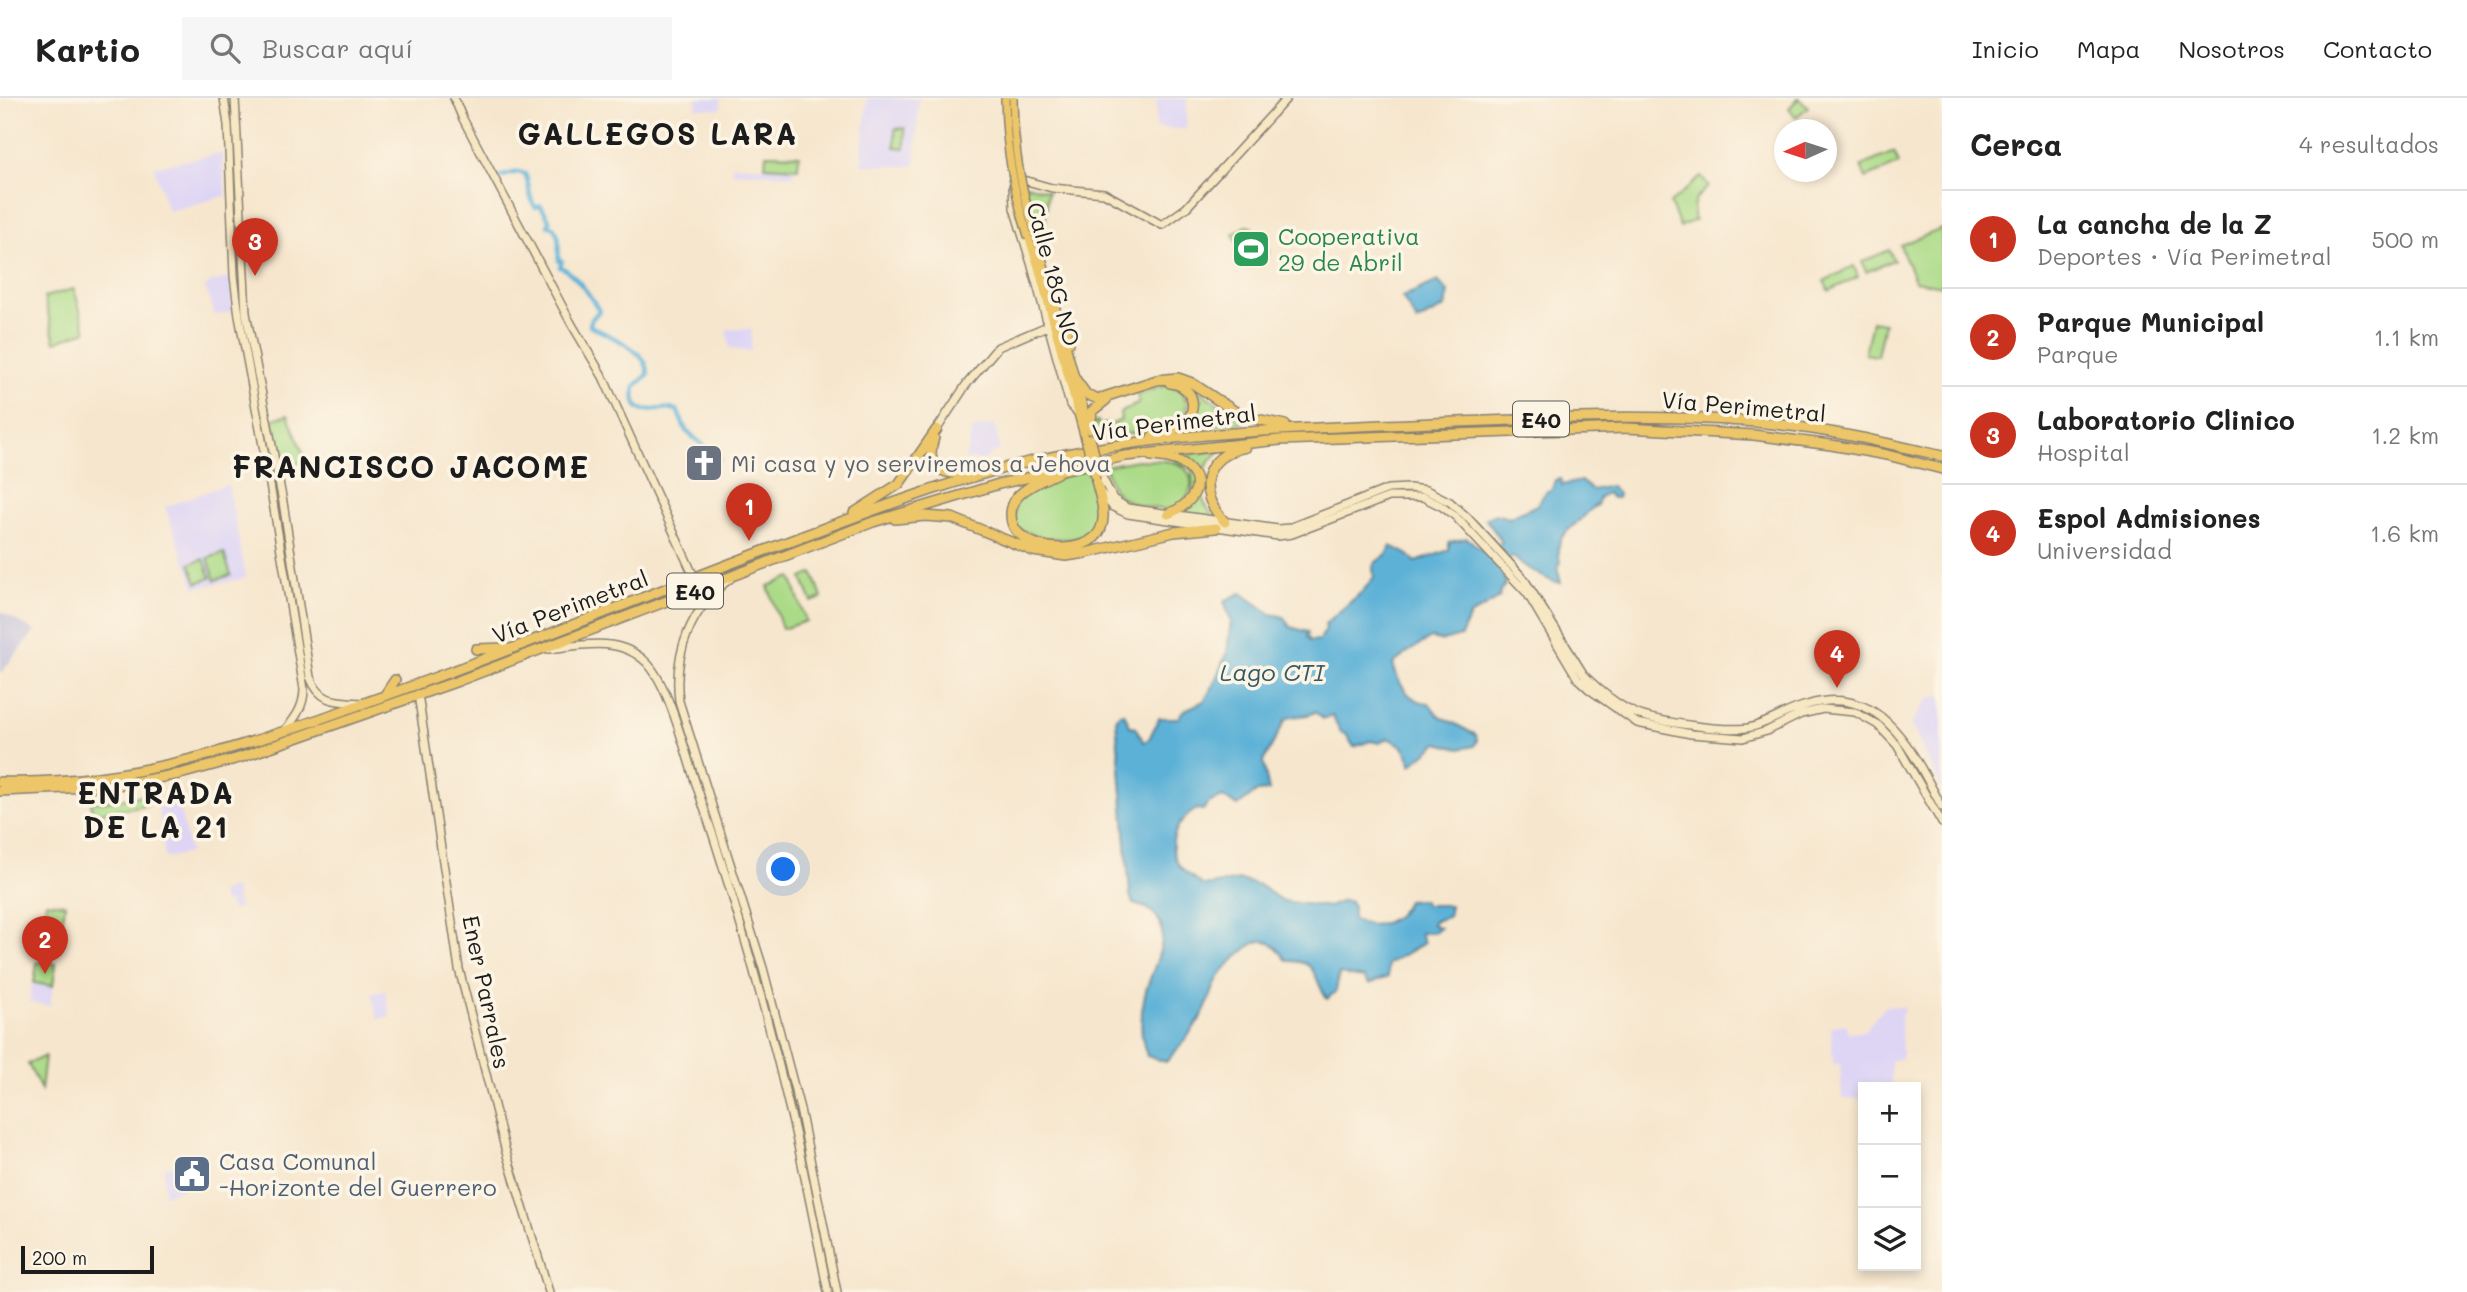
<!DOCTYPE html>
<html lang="es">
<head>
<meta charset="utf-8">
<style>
	:root { --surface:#fff; --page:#f6f6f6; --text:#222; --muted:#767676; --line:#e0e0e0; --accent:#c8321e }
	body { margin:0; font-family:Mali,sans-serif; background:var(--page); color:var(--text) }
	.controls { position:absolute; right:21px; bottom:21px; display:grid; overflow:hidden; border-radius:0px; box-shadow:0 4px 10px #0003 }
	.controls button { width:63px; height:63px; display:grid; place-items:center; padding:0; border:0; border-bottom:2px solid var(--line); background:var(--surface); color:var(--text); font:35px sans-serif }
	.compass { position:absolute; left:1774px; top:21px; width:63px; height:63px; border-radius:50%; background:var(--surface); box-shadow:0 4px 10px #0003; rotate:267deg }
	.scale { position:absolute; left:21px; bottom:18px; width:133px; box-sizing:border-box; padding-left:7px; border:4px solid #1c1c1c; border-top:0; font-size:19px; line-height:24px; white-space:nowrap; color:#1c1c1c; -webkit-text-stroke:5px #fcf5e5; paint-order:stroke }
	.you { position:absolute; left:784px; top:772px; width:24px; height:24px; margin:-18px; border:5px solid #fff; border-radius:50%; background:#1a73e8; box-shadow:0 0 0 10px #1a73e833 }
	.badge { display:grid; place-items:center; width:46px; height:46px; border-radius:50%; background:var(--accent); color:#fff; font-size:23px; font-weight:700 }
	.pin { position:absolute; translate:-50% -58px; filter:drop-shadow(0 2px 4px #0008) }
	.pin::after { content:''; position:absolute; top:37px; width:24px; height:21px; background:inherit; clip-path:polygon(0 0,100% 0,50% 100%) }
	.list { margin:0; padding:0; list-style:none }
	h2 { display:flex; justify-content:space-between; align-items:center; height:91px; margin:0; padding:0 28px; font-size:30px }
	h2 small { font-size:23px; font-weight:400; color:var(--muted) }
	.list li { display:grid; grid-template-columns:46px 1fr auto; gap:21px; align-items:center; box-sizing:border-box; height:98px; padding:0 28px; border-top:2px solid var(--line) }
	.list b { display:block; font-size:26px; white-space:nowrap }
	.list p { margin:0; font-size:23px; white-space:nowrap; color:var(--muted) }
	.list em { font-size:23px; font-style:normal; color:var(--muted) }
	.icon { flex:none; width:38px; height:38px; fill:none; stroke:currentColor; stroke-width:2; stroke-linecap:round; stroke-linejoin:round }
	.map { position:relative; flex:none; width:1942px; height:1194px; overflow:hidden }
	header { display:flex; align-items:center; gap:42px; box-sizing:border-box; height:98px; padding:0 35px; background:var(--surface); border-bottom:2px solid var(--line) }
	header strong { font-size:33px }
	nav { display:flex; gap:38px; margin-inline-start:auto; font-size:24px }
	.search { width:490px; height:63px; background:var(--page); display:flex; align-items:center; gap:18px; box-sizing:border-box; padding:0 24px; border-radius:0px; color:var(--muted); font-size:26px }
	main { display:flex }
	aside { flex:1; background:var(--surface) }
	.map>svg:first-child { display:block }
	.built { fill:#ded5f5 }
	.industrial { fill:#c3c1db }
	.green { fill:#acdb88; stroke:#647c52; stroke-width:2 }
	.water { fill:#5bb1d7; stroke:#3c667a; stroke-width:2 }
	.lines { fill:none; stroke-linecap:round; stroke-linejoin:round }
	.canal { stroke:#5bb1d7; stroke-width:4.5 }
	.secondary-casing { stroke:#898174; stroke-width:10 }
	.primary-casing { stroke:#898174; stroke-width:10 }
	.highway-casing { stroke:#898174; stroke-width:12 }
	.secondary { stroke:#f7e8c3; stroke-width:7 }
	.primary { stroke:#ecc669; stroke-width:7 }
	.highway { stroke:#ecc669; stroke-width:9 }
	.primary-bridge-casing { stroke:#898174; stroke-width:10; stroke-linecap:butt }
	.primary-bridge { stroke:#ecc669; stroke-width:7 }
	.labels { text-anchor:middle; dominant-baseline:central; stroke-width:7; stroke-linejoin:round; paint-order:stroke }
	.shield { fill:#fcf5e5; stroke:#5f5d58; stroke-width:2 }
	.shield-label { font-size:21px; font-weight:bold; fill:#1c1c1c }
	.leisure-label { font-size:23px; fill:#27864d; stroke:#fcf5e5; text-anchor:start }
	.street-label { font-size:23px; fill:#1c1c1c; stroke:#fcf5e5 }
	.worship-label { font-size:23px; fill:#5b616d; stroke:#fcf5e5; text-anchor:start }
	.service-label { font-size:23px; fill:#4e5e75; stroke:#fcf5e5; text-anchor:start }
	.water-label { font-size:24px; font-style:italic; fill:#355867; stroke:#fcf5e5 }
	.district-label { font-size:30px; font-weight:bold; letter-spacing:2px; fill:#1c1c1c; stroke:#fcf5e5 }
</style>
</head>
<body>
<header>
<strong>Kartio</strong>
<div class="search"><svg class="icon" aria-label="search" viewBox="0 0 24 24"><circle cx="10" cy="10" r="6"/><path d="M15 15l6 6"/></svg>Buscar aquí</div>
<nav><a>Inicio</a><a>Mapa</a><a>Nosotros</a><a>Contacto</a></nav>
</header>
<main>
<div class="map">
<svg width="1942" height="1194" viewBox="0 0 1942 1194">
	<rect width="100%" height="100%" fill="#fcf5e5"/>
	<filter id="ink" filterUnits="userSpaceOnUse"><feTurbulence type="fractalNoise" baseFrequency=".0143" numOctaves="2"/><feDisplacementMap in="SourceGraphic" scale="14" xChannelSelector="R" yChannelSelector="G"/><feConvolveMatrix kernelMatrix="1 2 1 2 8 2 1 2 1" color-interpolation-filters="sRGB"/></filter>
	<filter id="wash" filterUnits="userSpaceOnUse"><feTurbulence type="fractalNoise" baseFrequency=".00686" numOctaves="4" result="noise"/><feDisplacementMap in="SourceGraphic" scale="28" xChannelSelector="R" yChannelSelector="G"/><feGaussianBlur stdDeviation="1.57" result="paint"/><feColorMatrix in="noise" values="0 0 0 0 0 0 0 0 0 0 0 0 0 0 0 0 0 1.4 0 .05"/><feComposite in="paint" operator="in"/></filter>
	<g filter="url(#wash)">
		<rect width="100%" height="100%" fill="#f6e6cd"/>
		<!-- built -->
		<path class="built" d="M697,0H721V11L696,10Z
			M867,0H919L915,68L861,67Z
			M1157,0H1187L1186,31L1156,30Z
			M222,55L226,98L168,113L154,69Z
			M732,67L794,70V77L732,74Z
			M231,180L233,211L231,214L215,217L205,189L213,183Z
			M726,231H752L751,253L730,251Z
			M995,327L1000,352L990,356L984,362L965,361L973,330Z
			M228,386L246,480L195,490L165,409Z
			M1942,598V691L1911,626L1925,604L1932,599Z
			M178,703L190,755L165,760L158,708Z
			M234,790L239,810L231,813L228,804L223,805L221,794Z
			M32,885L53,889L50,908L29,904Z
			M385,893L390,918L378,921L372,896Z
			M1885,908L1905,909L1901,919L1902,958L1899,961L1891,962L1892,989H1863V1000L1842,1001L1840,966H1833L1831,928L1847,926V934L1864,933Z
			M193,1065L194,1073L189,1074V1080L183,1081L184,1091L164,1097V1069Z"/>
		<!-- industrial -->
		<path class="industrial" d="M0,513L35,533L0,576Z"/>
		<!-- green -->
		<path class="green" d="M1799,0L1808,9L1796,19L1789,10Z
			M905,30V50L895,49V31Z
			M1894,54L1899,66L1866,80L1861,68Z
			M766,56L799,57L798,70L765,68Z
			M1701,79L1709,88C1696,100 1690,103 1695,122L1680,129L1670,105Z
			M1023,86L1048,93L1043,154Z
			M1249,127L1266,144L1269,153L1266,160L1247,167L1233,136Z
			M1942,131V188L1915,183L1900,147Z
			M1889,152L1894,162L1866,174L1862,164Z
			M1854,168L1858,179L1829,193L1824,183Z
			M74,191L86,233L55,244L44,199Z
			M1872,223L1884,225L1877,258L1865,256Z
			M1182,284L1190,287L1245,324L1177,333L1194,315Z
			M1167,287L1181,292C1188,304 1189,313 1180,325L1166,330L1095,341L1093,325L1098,323L1099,328L1107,325L1109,328L1121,322L1120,315L1139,305L1137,297Z
			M288,317L306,362L283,371L273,321Z
			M1220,353C1197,374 1193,395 1214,419L1179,416L1193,401L1192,371L1168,358Z
			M1137,362C1149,363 1163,361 1175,365C1201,373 1193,406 1169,411C1161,413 1150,409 1142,408C1118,403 1110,391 1105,368Z
			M1087,372C1099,402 1110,443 1063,441C1045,441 1031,438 1015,429C1015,422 1013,412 1016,406C1025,386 1068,375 1087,372Z
			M224,455L231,477L215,482L208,460Z
			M204,461L211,480L197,485L190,466Z
			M813,475L822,500L812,504L802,480Z
			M791,479L806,523L782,531L768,488Z
			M145,697L147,707L92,716L91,705Z
			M46,804L65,806L62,827L43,824Z
			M37,864L56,866L53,888L34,885Z
			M45,958L41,992L28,966Z"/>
		<!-- water -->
		<path class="water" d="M1438,183L1448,194L1445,209L1417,224L1402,199Z
			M1561,381L1562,387L1581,383L1592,392L1611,388L1618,396L1617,400H1612L1607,395L1600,399L1597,407C1589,411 1586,417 1580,422C1561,438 1556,439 1560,466L1557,469L1561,485C1550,485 1520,466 1512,458L1500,472L1506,485L1500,494L1499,500L1470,518L1461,538L1443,543L1431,540L1408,554L1393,566C1398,585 1408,604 1429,605L1438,617L1476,637L1477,643L1474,648L1460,651L1438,645L1411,667C1408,651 1402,646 1387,640L1380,645L1370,643L1354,649L1346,636L1341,635L1332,617L1323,621L1315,614C1304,620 1295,616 1286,621L1263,664L1269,693L1256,694L1238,708L1223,699L1208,705L1203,712L1197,711C1176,723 1165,745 1179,767C1184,775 1197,782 1204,788L1240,782L1259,787L1282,803L1329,809L1342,803H1349L1353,809V821C1374,833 1398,825 1407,803L1422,802L1426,807H1450L1448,819L1433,823L1432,826L1440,830L1433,835H1420L1424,845L1388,866V879L1369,886L1364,880L1339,876L1336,893L1327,901C1312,878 1319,863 1288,863C1280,855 1275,844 1263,843C1251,842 1224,870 1218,881C1211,893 1209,908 1200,921C1190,936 1179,950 1166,964L1147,958C1139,936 1140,915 1146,893C1152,870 1178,830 1148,811C1144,808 1138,808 1133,806L1130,797L1116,621L1120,616L1124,615L1130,628L1135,629L1144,644L1149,641L1159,620H1178L1183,613L1204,603L1212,590L1227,555L1231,522L1224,503L1241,495C1248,499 1266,514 1271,516C1283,519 1284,516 1290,529L1308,534L1307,539L1311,543L1319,542L1326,532L1325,526L1363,493L1374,479L1373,470L1375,465L1388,455L1391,448L1407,456L1416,464L1449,452V444L1467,440L1487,456L1502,444L1486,421L1495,416L1509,420L1537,407L1546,394L1552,391L1555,382Z"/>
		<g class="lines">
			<!-- canal -->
			<path class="canal" d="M499,79L518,74L525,76C530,87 528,99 535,109L541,108L550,123L548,128H552C563,139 557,151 559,163H562L560,169C572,172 593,201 599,213L591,222L590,228C609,238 649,252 648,277L635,288C630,327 655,305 677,312L686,333L720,361"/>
		</g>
	</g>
	<g filter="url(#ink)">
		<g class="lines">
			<defs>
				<path id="secondary" d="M224,0L228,27L234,178L239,218L267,369L304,591C304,609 295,621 283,634
					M235,0L246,215L283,404L310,579C321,607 338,603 364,605
					M454,0L462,19L571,225L603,279L695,481
					M1009,0L1010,31
					M1016,80L1052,90L1104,95L1162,127L1186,110L1287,0
					M1013,88L1014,110L1031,165L1070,307L1078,315
					M937,331L966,287L998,249L1052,226
					M1100,375L1113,401L1127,410L1278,431L1289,430L1388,391L1409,390L1426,392L1450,404L1467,419L1524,481L1584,577C1598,591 1617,607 1635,615C1656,624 1731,635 1752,629C1771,624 1787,612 1807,607C1883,584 1913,655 1942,709
					M1101,395L1113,409L1128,416L1278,438L1292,436L1389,399H1423L1441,408L1455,418L1527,495L1578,581L1590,592L1637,625L1691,636L1743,640L1767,633L1801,616L1823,611L1855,614L1878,627L1897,647L1942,725
					M730,481C691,509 673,556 679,603L763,870L800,1011L837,1194
					M549,551C582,547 619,538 646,564C668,585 684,650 694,680C732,791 764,903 791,1017C805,1075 816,1135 828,1194
					M418,596L459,871L506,1054L549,1194"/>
				<path id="primary" d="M1036,138L1089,330
					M1029,141L1038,169L1085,341
					M1065,220L1070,245"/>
				<path id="highway" d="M1076,282L1086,296L1098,301L1157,282L1178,280L1192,285L1242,318L1285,327
					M1090,331L1092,313L1106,302
					M1152,339C1162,335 1175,333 1183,326C1200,311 1193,287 1170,285
					M934,340C923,371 945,378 971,375
					M1151,358C1162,359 1174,360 1184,366C1210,385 1191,407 1168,416
					M1057,375C1045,381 1029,387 1019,397C1014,402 1011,409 1011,417C1011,455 1090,461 1101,430C1107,415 1099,396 1096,382
					M854,415L899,386L937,331
					M895,421L925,418L952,420L1033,453L1066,458L1086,455L1174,434L1216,430
					M1225,424C1195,394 1203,357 1246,349
					M476,551L506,550
					M385,597L395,582
					M0,684C144,688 257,643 390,596C541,542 690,479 841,424C904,401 967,378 1033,363C1164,333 1298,331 1432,325C1546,321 1660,314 1774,326C1831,332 1887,345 1942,358
					M0,693L111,688L180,676L239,660L458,583L873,424L999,386L1125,358L1280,342L1626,330L1754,337L1831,347L1887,357L1942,371"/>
			</defs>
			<!-- secondary casing -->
			<use href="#secondary" class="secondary-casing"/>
			<!-- primary casing -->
			<use href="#primary" class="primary-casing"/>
			<!-- highway casing -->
			<use href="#highway" class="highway-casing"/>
			<!-- secondary -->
			<use href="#secondary" class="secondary"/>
			<!-- primary -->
			<use href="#primary" class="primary"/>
			<!-- highway -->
			<use href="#highway" class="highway"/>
			<defs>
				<path id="primary-bridge" d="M1005,0C1006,51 1013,92 1029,141
					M1013,0C1014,52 1020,89 1036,138
					M1091,340L1100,375
					M1085,341L1096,382"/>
			</defs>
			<!-- primary-bridge casing -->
			<use href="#primary-bridge" class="primary-bridge-casing"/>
			<!-- primary-bridge -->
			<use href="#primary-bridge" class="primary-bridge"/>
		</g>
	</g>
	<!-- icons -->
	<defs>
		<symbol id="stadium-square" viewBox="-11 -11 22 22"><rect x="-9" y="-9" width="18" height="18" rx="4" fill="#2e9e5b" stroke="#fcf5e5"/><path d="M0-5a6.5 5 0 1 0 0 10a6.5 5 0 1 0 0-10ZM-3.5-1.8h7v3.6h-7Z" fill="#fff"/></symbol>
		<symbol id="church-square" viewBox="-11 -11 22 22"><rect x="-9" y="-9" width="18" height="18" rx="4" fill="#6b7280" stroke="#fcf5e5"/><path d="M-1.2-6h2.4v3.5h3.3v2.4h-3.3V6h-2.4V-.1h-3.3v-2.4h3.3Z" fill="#fff"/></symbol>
		<symbol id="civic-square" viewBox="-11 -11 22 22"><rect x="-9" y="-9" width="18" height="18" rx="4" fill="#5c6f8a" stroke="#fcf5e5"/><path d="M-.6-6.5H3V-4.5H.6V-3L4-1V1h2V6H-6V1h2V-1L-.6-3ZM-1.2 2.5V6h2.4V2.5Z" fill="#fff"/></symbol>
	</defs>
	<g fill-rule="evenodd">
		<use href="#stadium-square" x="1229" y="129" width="44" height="44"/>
		<use href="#church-square" x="682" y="343" width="44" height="44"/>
		<use href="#civic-square" x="170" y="1054" width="44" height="44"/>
	</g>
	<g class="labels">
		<!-- shield labels -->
		<g class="shield">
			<rect x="1513" y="303.5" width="56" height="35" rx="5"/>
			<rect x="667" y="475.5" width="56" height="35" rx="5"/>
		</g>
		<g class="shield-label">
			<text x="1541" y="321">E40</text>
			<text x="695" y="493">E40</text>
		</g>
		<!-- leisure labels -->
		<g class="leisure-label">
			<text x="1278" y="138">Cooperativa<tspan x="1278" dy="26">29 de Abril</tspan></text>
		</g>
		<!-- street labels -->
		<g class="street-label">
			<text transform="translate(1054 176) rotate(75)">Calle 18G NO</text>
			<text transform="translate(1744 308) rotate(5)">Vía Perimetral</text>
			<text transform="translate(1174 324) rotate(-7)">Vía Perimetral</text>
			<text transform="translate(570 508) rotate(-21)">Vía Perimetral</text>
			<text transform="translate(487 894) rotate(78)">Ener Parrales</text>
		</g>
		<!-- worship labels -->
		<g class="worship-label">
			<text x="731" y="365">Mi casa y yo serviremos a Jehova</text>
		</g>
		<!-- service labels -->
		<g class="service-label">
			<text x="219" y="1063">Casa Comunal<tspan x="219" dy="26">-Horizonte del Guerrero</tspan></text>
		</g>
		<!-- water labels -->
		<g class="water-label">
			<text x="1272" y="573">Lago CTI</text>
		</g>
		<!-- district labels -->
		<g class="district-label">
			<text x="658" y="35">GALLEGOS LARA</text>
			<text x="411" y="368">FRANCISCO JACOME</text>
			<text x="156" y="694">ENTRADA<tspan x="156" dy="34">DE LA 21</tspan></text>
		</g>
	</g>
</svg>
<div class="controls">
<button>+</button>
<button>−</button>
<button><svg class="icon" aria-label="layers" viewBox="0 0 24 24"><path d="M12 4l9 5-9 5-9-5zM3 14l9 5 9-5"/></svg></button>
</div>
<svg class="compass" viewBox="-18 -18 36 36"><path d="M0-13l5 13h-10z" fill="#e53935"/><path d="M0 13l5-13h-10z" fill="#767676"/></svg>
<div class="scale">200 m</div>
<div class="you"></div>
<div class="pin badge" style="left:749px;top:443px">1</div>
<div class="pin badge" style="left:45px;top:876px">2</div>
<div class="pin badge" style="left:255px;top:178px">3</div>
<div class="pin badge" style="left:1837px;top:590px">4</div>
</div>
<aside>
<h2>Cerca<small>4 resultados</small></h2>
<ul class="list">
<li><span class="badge">1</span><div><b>La cancha de la Z</b><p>Deportes · Vía Perimetral</p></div><em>500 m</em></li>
<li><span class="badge">2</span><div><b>Parque Municipal</b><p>Parque</p></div><em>1.1 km</em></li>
<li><span class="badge">3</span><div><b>Laboratorio Clinico</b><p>Hospital</p></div><em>1.2 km</em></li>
<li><span class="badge">4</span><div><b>Espol Admisiones</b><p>Universidad</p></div><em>1.6 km</em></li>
</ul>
</aside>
</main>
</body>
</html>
